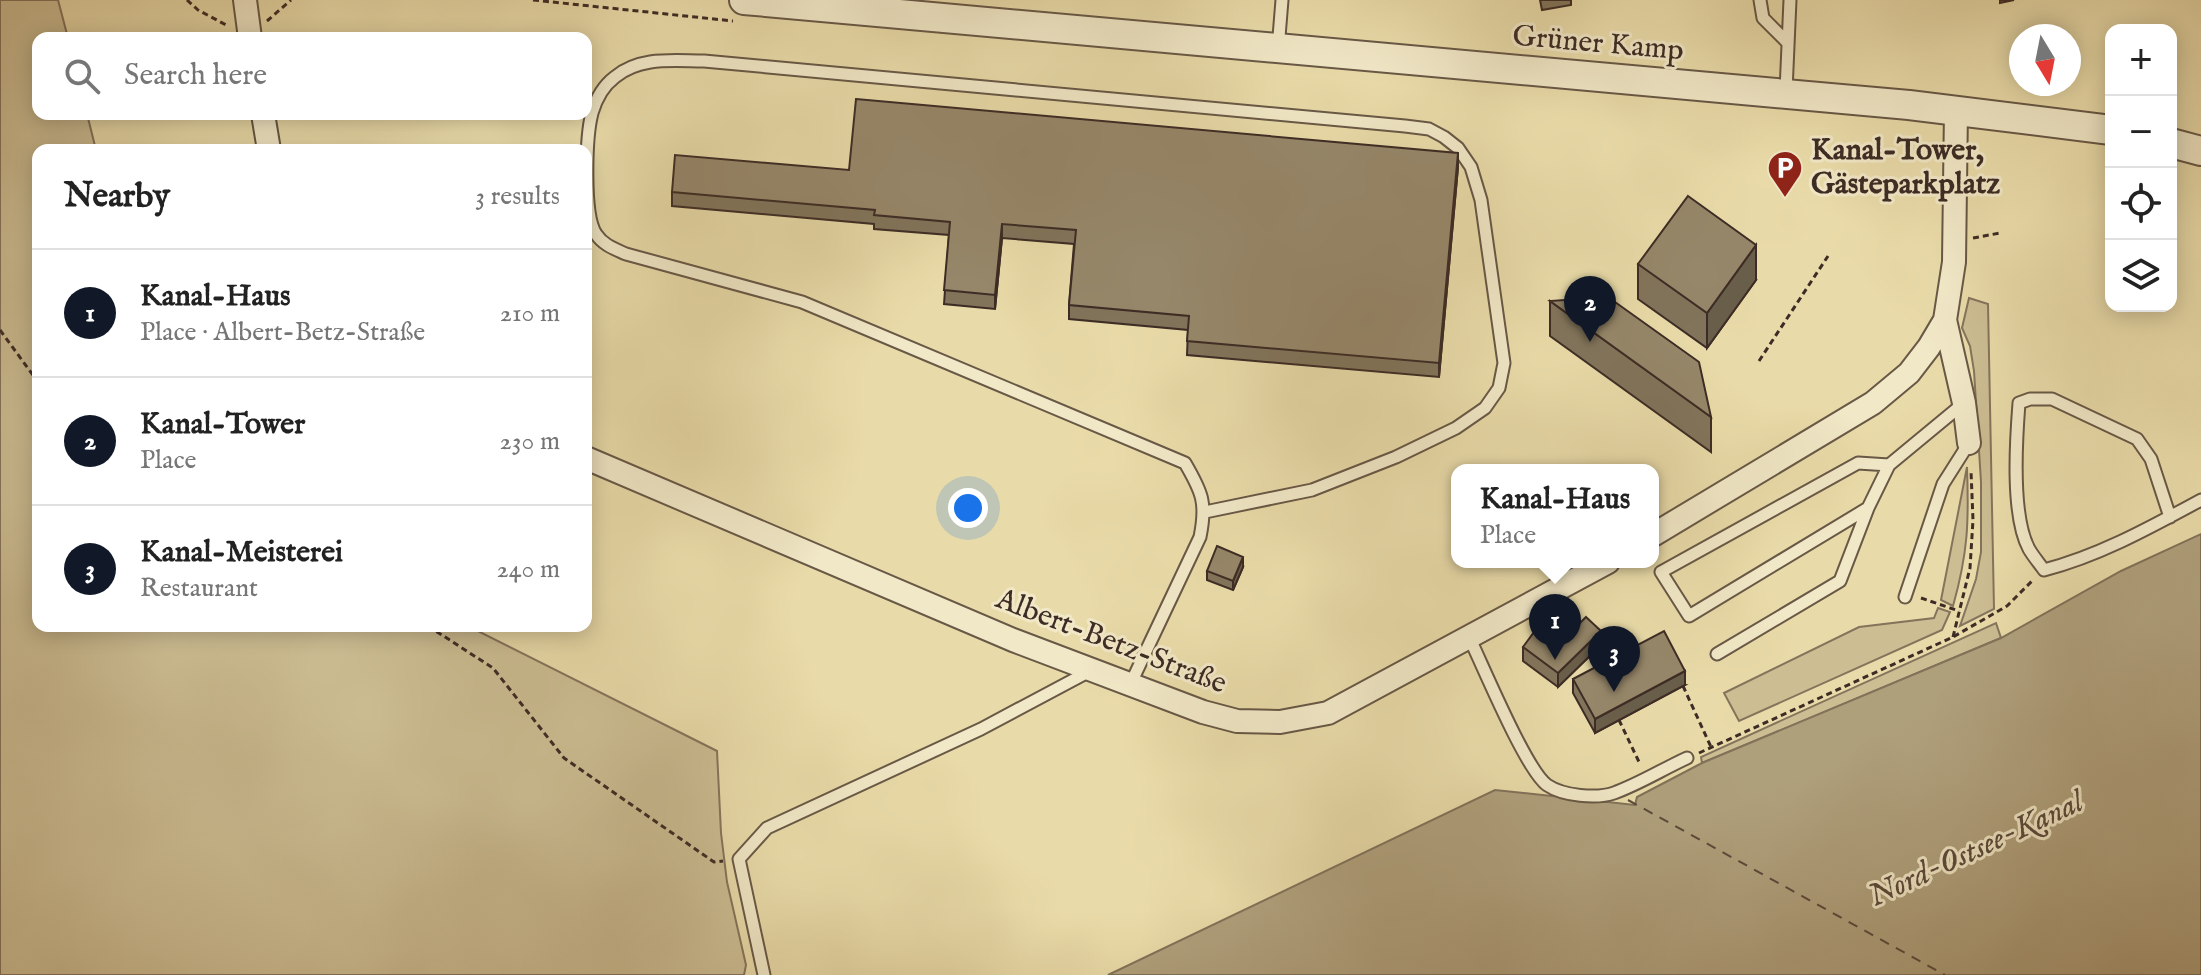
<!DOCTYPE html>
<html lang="en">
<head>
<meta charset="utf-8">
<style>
	:root { --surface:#fff; --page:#f2f2f2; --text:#222; --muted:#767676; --line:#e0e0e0; --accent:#111827 }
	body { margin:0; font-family:"IM FELL English",serif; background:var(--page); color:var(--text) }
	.controls { position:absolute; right:24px; top:24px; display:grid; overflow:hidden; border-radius:16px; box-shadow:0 4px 20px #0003 }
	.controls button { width:72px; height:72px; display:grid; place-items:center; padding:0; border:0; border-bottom:2px solid var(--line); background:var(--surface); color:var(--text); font:40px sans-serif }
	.compass { position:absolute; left:2009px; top:24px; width:72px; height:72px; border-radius:50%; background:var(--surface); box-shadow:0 4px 20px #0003; rotate:170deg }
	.you { position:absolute; left:968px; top:508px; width:28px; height:28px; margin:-20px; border:6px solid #fff; border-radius:50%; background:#1a73e8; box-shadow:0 0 0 12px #1a73e833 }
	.badge { display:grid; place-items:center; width:52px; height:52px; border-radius:50%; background:var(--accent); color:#fff; font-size:26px; font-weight:700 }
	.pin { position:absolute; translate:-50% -66px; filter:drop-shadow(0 2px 4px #0008) }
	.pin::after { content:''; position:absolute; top:42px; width:28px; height:24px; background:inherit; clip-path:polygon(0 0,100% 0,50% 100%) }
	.popup { position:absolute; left:1451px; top:464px; width:208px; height:104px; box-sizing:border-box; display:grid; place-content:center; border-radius:16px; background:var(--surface); filter:drop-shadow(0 2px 6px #0005); font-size:26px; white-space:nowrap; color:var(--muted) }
	.popup b { font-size:30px; color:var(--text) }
	.popup::after { content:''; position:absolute; left:50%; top:100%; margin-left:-16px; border:16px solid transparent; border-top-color:var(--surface) }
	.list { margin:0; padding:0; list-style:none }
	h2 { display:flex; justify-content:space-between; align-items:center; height:104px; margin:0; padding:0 32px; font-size:34px }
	h2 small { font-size:26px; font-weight:400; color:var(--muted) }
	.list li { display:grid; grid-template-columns:52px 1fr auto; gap:24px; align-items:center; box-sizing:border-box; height:128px; padding:0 32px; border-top:2px solid var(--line) }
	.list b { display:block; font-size:30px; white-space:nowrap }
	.list p { margin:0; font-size:26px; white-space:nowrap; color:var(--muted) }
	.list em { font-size:26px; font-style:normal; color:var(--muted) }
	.icon { flex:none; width:44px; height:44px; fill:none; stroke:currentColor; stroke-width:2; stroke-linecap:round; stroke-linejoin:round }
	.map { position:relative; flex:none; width:2201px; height:975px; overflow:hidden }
	.search { position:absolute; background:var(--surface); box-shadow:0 4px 20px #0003; left:32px; top:32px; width:560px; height:88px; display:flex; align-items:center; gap:20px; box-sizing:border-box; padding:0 28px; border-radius:16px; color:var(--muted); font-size:30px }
	.panel { position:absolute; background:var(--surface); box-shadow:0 4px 20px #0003; left:32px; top:144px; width:560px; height:488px; border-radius:16px }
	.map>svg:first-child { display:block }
	.green { fill:#ccbd93; stroke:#84745c; stroke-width:2 }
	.water { fill:#afa07c; stroke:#817259; stroke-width:2 }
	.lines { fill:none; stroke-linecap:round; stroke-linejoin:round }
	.ferry { stroke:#5a493b; stroke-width:2; stroke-dasharray:10 8; stroke-linecap:butt }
	.service-casing { stroke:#685846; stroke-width:15 }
	.minor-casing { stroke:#685846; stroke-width:26 }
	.tertiary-casing { stroke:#685846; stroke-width:32 }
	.path { stroke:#3d2c25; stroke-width:3; stroke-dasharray:6 4; stroke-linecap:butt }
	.service { stroke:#f1e8c7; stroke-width:11 }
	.minor { stroke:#f1e8c7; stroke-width:22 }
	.tertiary { stroke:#f1e8c7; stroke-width:28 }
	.wall { fill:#81745b; stroke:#3d2c25; stroke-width:2 }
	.shaded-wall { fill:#695e4a; stroke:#3d2c25; stroke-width:2 }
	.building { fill:#96876a; stroke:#3d2c25; stroke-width:2 }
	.labels { text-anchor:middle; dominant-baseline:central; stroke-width:6; stroke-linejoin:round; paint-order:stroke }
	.street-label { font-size:30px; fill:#3d2c25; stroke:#f1e8c7 }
	.poi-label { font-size:30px; font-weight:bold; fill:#3d2c25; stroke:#f1e8c7; text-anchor:start }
	.water-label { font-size:32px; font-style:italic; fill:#5a493b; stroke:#f1e8c7 }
</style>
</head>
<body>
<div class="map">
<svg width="2201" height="975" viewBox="0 0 2201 975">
	<rect width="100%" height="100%" fill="#e9dba9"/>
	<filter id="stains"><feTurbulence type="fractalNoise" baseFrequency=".0025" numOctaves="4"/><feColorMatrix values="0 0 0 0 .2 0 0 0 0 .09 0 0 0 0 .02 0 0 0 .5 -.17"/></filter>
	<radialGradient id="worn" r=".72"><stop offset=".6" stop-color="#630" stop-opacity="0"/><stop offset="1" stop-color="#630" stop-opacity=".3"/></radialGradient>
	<!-- green -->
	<path class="green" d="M0,0H58L68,38H38V114H87L96,150H38V626H468L717,751L721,833L727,882L746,965L744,975H0Z
		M1969,298L1988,304L1994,609L1960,626L1976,579L1981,552V482L1974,371L1970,346L1962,328Z
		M1967,467C1969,522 1968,553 1953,606L1941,600Z
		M1938,608L1950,612L1942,630L1739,721L1724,693L1859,627L1934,618Z
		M1996,623L2001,638L1702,763L1701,757Z"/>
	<!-- water -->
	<path class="water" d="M2201,534V975H1108L1495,790L1635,805L1637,797L1702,763L2001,638L2121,571Z"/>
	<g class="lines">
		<!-- ferry -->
		<path class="ferry" d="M1628,800L1945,975"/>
		<defs>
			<path id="service" d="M1760,0L1763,18L1788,43
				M1278,49L1282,0
				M1786,91L1790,0
				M1868,508L1689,616L1661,572L1858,463L1889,465L1964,403
				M2170,517L2151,459L2137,439L2052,399H2030L2019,403C2016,441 2011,516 2029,549C2033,556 2039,563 2044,570C2099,556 2151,527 2201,500
				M1905,597L1943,484L1969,443
				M1469,637C1483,666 1526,770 1547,785C1563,796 1597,799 1614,793C1639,784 1663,769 1687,758
				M1717,654L1840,581L1868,508L1889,465
				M1130,685L1200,537C1207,503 1202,492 1185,463L802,302L626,254C615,249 603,245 596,234C583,215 586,136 592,113C596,99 603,86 615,77C640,56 674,61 704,61L1405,126L1429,129L1444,137L1458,148L1471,167L1481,200L1504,363L1499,388L1485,408L1456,428L1396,457L1312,490L1205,512
				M764,975L739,859L767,828L981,729L1090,671"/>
			<path id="minor" d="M245,0L250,38
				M263,114L269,150
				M1945,320L1964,403L1969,443
				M586,458L1013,640L1203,712L1237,721L1280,722L1328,713L1608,562
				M1653,535L1873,403L1909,373L1929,347L1945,320L1954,262L1956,110"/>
			<path id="tertiary" d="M744,0L1909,105L2111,130
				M2171,143L2201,151"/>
		</defs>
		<!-- service casing -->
		<use href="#service" class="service-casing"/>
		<!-- minor casing -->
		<use href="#minor" class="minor-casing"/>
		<!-- tertiary casing -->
		<use href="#tertiary" class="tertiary-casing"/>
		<!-- path -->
		<path class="path" d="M187,0L198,10L228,26
			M533,0L733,21
			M267,21L291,0
			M1973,238L2000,233
			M0,330L38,382
			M1759,361L1828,256
			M1921,598L1959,611
			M428,626L493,668L564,758L714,862L723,861
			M1953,637L1970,568L1973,520L1971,471
			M1683,686L1711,747
			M1619,720L1640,764
			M1699,753L1953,637L2007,606L2032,581"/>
		<!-- service -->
		<use href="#service" class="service"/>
		<!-- minor -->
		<use href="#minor" class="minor"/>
		<!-- tertiary -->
		<use href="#tertiary" class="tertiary"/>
	</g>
	<!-- wall -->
	<path class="wall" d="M1540,0H1571V5L1542,10Z
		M1458,167L1439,377L1187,355L1188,330L1069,319V305L1074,244L1002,238L995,309L944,304L949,235L874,229V224L672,206V192L849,170Z
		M1638,264L1756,280L1707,348L1638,299Z
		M1550,301L1711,417V452L1550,336Z
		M1243,567L1233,590L1207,580V571Z
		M1558,645H1601L1558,687L1523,661V647Z
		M1573,679L1685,685L1595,733L1573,693Z"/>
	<!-- shaded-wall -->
	<path class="shaded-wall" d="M2000,0H2014L2000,3Z
		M1458,153V167L1439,377V363Z
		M1002,224V238L995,309V295Z
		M1756,245V280L1707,348V313Z
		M1243,557V567L1233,590V581Z
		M1601,631V645L1558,687V673Z
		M1685,671V685L1595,733V719Z"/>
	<!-- building -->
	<path class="building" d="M856,99L1458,153L1439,363L1187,341L1189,316L1069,305L1076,230L1002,224L995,295L944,290L950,222L874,215L875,210L672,192L675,155L849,170Z
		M1688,196L1756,245L1707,313L1638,264Z
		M1608,297L1699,362L1711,417L1550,301Z
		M1217,546L1243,557L1233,581L1207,571Z
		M1586,617L1601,631L1558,673L1523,647L1537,628L1558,645Z
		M1664,631L1685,671L1595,719L1573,679Z"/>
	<!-- icons -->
	<defs>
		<symbol id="parking-pin" viewBox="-11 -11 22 30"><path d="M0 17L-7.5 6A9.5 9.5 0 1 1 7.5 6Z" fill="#8f2418" stroke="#f1e8c7"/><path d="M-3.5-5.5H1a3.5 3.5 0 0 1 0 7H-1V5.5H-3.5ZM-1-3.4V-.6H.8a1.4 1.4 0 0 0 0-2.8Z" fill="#fff"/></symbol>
	</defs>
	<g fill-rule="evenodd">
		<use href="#parking-pin" x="1765" y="148" width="40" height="54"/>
	</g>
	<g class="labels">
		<!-- street labels -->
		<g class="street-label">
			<text transform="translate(1598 44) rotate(5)">Grüner Kamp</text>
			<text transform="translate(1111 642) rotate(21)">Albert-Betz-Straße</text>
		</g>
		<!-- poi labels -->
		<g class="poi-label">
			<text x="1811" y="151">Kanal-Tower,<tspan x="1811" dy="34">Gästeparkplatz</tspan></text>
		</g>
		<!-- water labels -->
		<g class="water-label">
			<text transform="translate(1976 850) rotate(-25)">Nord-Ostsee-Kanal</text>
		</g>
	</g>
	<rect width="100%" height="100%" filter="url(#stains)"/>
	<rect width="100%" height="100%" fill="url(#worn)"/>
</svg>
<div class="controls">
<button>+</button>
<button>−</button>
<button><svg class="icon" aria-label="locate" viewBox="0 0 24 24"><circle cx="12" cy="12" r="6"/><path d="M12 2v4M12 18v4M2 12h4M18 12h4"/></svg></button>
<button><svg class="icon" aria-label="layers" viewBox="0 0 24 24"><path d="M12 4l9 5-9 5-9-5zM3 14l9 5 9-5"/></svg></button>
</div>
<svg class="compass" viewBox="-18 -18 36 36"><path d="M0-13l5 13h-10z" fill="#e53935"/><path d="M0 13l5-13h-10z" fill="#767676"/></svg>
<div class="you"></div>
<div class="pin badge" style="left:1555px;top:660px">1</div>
<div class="popup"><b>Kanal-Haus</b>Place</div>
<div class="pin badge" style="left:1590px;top:342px">2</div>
<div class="pin badge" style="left:1614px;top:692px">3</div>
<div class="search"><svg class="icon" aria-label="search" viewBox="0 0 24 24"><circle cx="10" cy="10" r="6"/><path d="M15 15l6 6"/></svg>Search here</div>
<section class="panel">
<h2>Nearby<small>3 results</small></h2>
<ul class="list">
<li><span class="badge">1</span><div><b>Kanal-Haus</b><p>Place · Albert-Betz-Straße</p></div><em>210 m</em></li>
<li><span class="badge">2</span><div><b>Kanal-Tower</b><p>Place</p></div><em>230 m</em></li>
<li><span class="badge">3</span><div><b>Kanal-Meisterei</b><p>Restaurant</p></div><em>240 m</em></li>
</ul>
</section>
</div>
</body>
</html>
